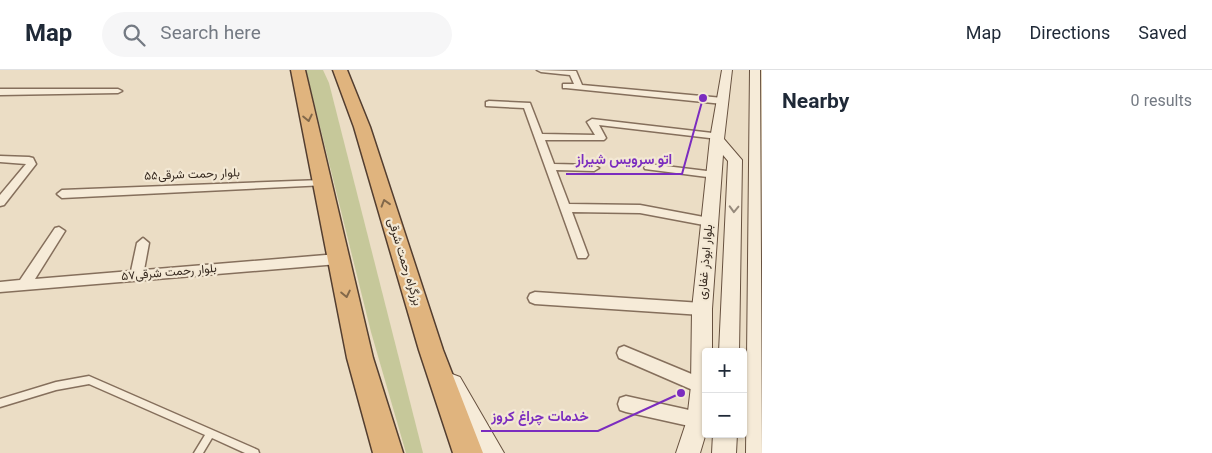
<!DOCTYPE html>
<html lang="en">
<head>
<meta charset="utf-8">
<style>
	:root { --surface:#fff; --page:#f6f6f7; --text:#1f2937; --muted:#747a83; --line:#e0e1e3 }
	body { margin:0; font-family:Georgia,Vazirmatn,serif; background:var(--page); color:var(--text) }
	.controls { position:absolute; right:15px; bottom:15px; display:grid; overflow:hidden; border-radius:5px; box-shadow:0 1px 4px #0004 }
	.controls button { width:45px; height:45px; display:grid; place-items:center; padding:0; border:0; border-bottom:1px solid var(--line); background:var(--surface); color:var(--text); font:25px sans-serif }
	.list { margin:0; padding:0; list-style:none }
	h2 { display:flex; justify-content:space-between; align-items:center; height:65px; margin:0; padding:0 20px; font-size:21px }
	h2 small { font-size:16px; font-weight:400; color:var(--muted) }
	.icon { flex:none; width:28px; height:28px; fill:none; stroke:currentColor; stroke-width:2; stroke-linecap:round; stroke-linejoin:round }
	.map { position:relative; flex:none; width:762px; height:383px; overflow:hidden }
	header { display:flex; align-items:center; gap:30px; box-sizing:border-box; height:70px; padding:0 25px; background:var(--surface); border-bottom:1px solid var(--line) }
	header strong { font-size:24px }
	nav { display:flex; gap:28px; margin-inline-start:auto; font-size:18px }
	.search { width:350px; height:45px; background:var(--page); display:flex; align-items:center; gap:12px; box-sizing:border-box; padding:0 18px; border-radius:28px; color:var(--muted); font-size:19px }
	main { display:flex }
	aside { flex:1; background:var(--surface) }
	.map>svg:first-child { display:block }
	.green { fill:#c6c89a }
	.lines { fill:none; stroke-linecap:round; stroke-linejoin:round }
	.service-casing { stroke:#856f5c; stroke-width:3 }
	.minor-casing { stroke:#856f5c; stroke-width:3 }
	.secondary-casing { stroke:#67513f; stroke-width:2 }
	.trunk-casing { stroke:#533e30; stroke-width:3 }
	.service { fill:#f6ebd8; fill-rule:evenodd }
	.minor { fill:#f6ebd8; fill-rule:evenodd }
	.secondary { fill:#f6ebd8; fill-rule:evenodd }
	.trunk { fill:#e0b47e; fill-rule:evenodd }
	.oneway { stroke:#82684a }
	.oneway2 { stroke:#968a7c }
	.labels { text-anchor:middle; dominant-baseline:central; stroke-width:4.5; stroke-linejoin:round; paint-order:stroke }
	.street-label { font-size:12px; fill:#36291f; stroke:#f3e8d4 }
	.leader { fill:none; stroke:#7b2cbf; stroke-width:2 }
	.callout-dot { fill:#7b2cbf; stroke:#f3e8d4; stroke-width:2 }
	.callout-label { font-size:14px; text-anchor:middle; font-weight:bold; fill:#7b2cbf; stroke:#f3e8d4; stroke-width:4.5; stroke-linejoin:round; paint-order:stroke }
</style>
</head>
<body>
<header>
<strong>Map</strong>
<div class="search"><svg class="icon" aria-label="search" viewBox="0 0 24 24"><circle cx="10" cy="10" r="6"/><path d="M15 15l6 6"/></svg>Search here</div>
<nav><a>Map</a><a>Directions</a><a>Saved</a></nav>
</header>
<main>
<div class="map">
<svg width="762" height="383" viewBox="0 0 762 383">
	<rect width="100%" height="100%" fill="#ebddc5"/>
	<!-- green -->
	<path class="green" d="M306,0H323L329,13L423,383H406L371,262Z"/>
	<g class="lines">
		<defs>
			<path id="service" d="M89,306L258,380L259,383H245L212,368L203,383H194L205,365L89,314L56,320L0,337V329L56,312Z"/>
			<path id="minor" d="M537,0L576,1L582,15L723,28L727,31L723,34L566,18H563V14H574L570,5L541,2Z
				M0,19H118L122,21L118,23L0,25Z
				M489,31L530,33L542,64L595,65L587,52L592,49L721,64L723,66L718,69L599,55L606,68L604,70H545L554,94L594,95L599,98L594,101L556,100L569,134L640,135L709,148L715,152L709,156L640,143L572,142L588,185L586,188H578L524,38L486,36V32Z
				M0,86L29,87L33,88L36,94L4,135L0,136V125L26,94L0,92Z
				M649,94L715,102L720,105L715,108L645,99L644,97Z
				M322,110L326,111V115L62,128L57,124L62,120Z
				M59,157L65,161L35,209L131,201L137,173L143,168L149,173L144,200L338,184L342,186L344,189L342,192L338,194L0,222V212L20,210L55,158Z
				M535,222L702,233L707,235L709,239L707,243L702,245L535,234L530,232L528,228L530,224Z
				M624,276L706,310V322L702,324L619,288L617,283L619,278Z
				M626,326L698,342L704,344L706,349L704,356L698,358L626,342L620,340L618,334L620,328Z"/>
			<path id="secondary" d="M722,0H732L724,69L742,90L739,282H719L728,91L723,85L712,239V282H706V363L700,383H676L687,350L691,316L692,239L710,69Z
				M750,0H760L762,383H746Z
				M452,304L460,307L504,383H479L441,314L444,307Z
				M713,364H737L736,383H712Z"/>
			<path id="trunk" d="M291,0H305L373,288L403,383H373L347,288Z
				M333,0H347L370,57L443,280L483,383H453L419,280L354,57Z"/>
		</defs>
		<!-- service casing -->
		<use href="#service" class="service-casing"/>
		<!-- minor casing -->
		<use href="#minor" class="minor-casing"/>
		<!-- secondary casing -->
		<use href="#secondary" class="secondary-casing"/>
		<!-- trunk casing -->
		<use href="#trunk" class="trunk-casing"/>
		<!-- service -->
		<use href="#service" class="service"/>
		<!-- minor -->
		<use href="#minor" class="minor"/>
		<!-- secondary -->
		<use href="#secondary" class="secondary"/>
		<!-- trunk -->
		<use href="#trunk" class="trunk"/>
	</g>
	<!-- one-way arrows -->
	<defs><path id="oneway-chevron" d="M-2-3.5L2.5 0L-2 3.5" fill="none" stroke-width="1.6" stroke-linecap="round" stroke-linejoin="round" transform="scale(1.25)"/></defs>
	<g class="oneway">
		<use href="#oneway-chevron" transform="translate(308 48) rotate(78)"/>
		<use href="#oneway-chevron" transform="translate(385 133) rotate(-107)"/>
		<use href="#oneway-chevron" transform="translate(346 224) rotate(78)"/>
	</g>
	<use class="oneway2" href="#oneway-chevron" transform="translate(734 139) rotate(92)"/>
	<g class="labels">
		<!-- street labels -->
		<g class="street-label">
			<text transform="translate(192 105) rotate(-2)">بلوار رحمت شرقی۵۵</text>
			<text transform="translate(404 192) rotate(73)">بزرگراه رحمت شرقی</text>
			<text transform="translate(706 192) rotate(-85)">بلوار ابوذر غفاری</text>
			<text transform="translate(169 203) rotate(-5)">۵۷بلوار رحمت شرقی</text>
		</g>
	</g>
	<!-- callouts -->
	<path class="leader" d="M703 28L682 104H566M681 323L598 361H481"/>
	<g class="callout-dot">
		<circle cx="703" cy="28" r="5"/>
		<circle cx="681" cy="323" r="5"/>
	</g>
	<g class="callout-label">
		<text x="624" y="94">اتو سرویس شیراز</text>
		<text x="540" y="351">خدمات چراغ کروز</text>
	</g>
</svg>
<div class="controls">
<button>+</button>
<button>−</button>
</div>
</div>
<aside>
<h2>Nearby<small>0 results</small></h2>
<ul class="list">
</ul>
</aside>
</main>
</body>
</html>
